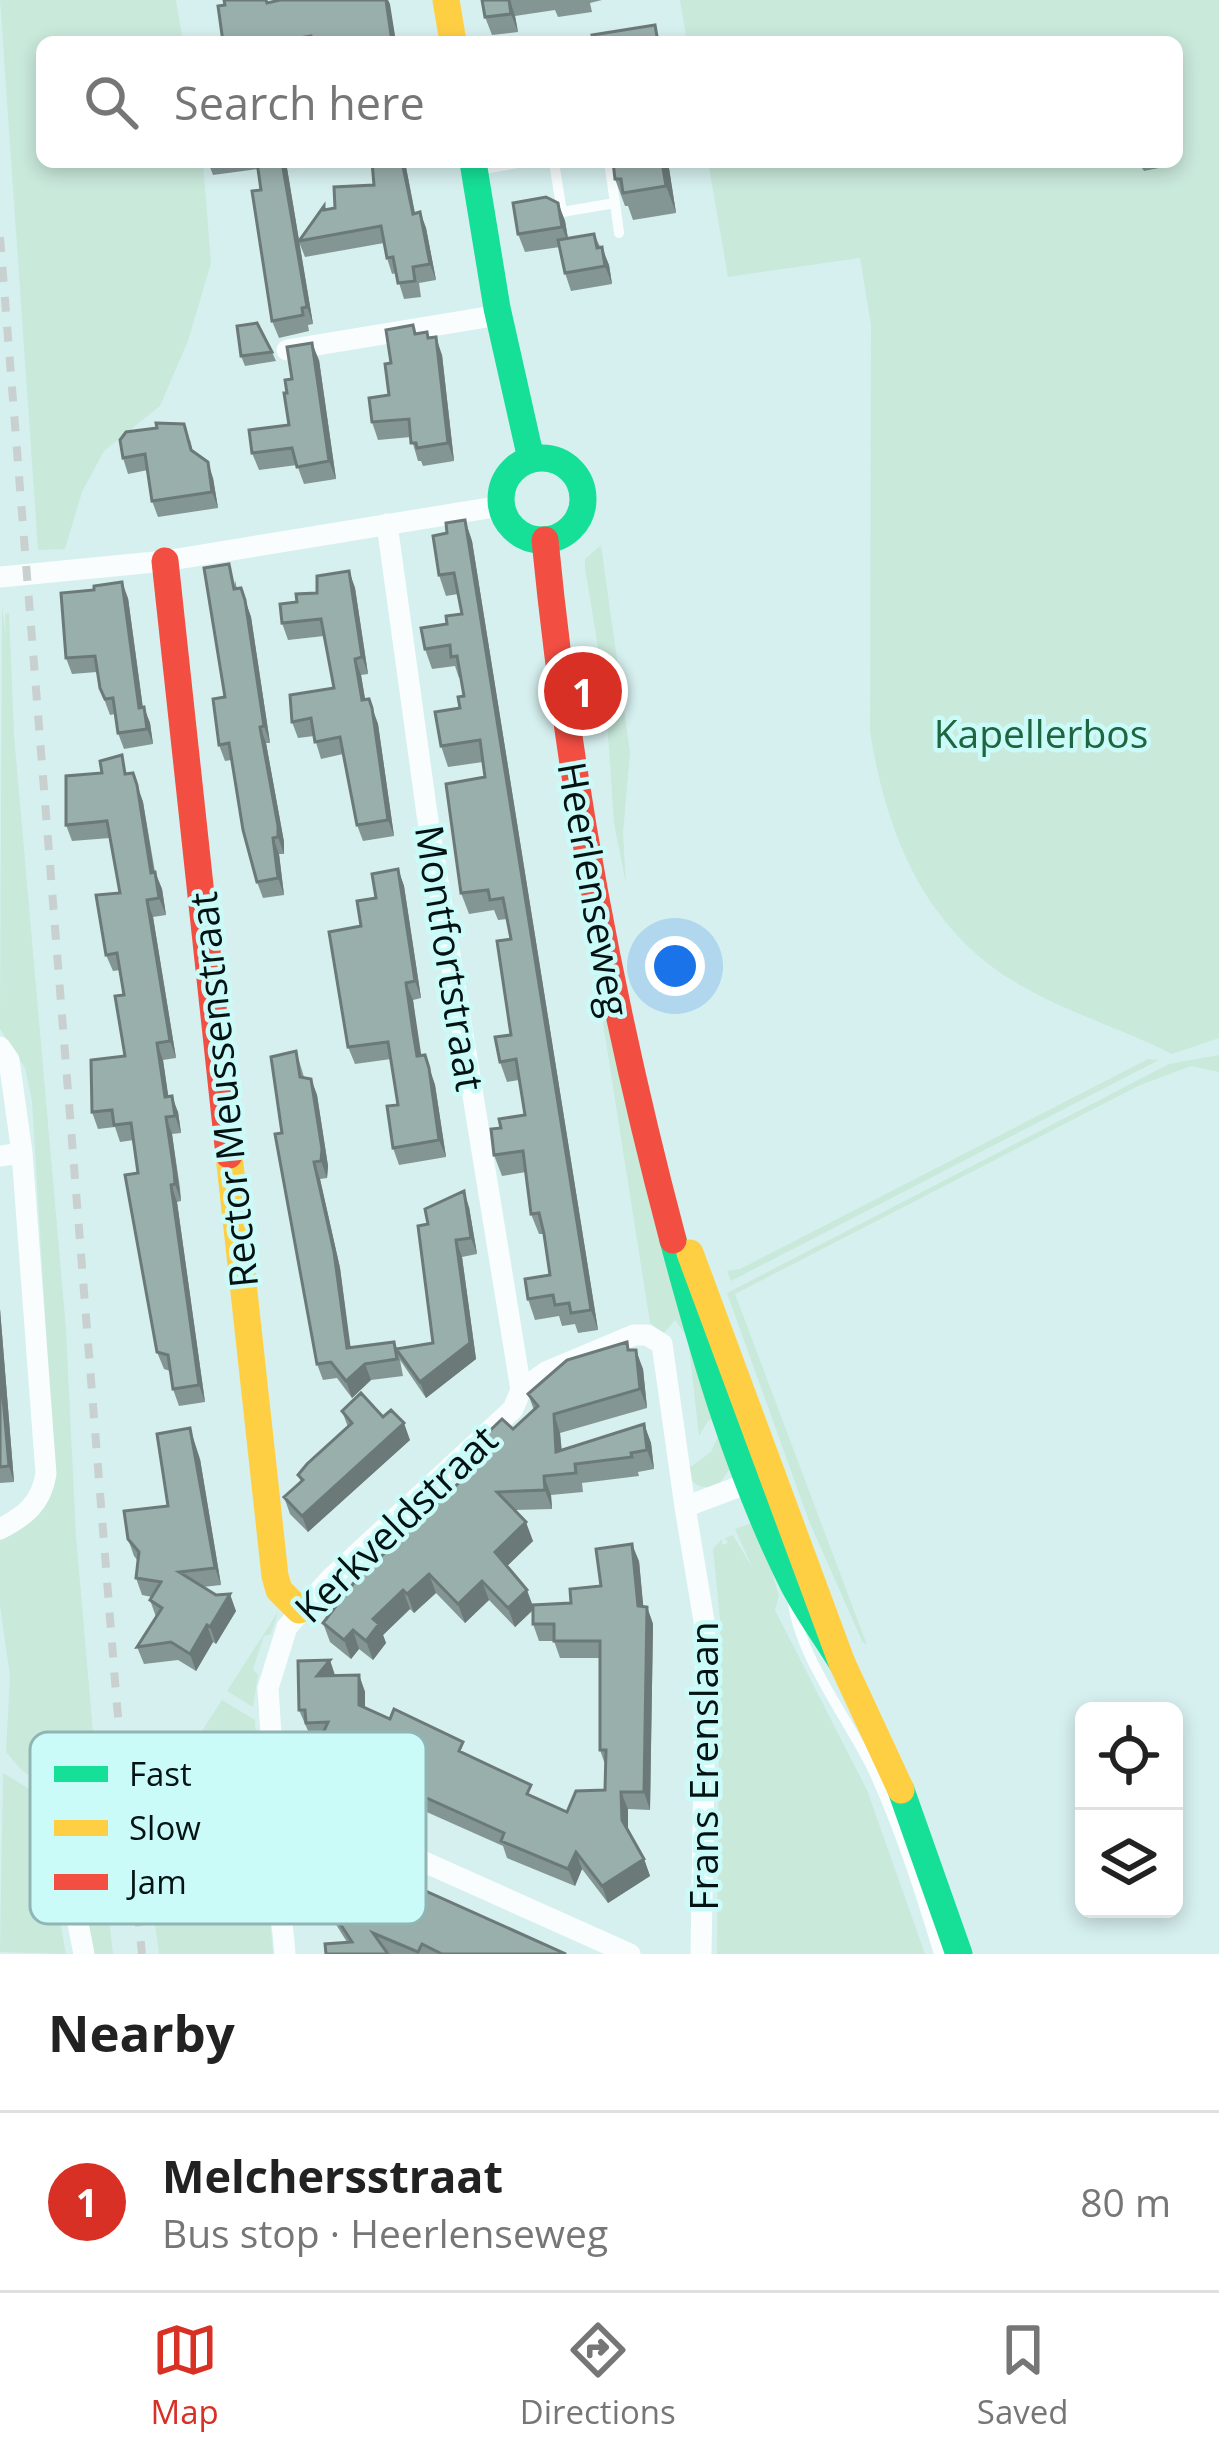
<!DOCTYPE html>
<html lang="en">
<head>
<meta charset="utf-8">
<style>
	:root { --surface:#fff; --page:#f2f2f2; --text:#222; --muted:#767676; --line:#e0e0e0; --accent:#d93025 }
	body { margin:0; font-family:"Open Sans",sans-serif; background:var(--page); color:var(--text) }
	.controls { position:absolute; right:36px; bottom:36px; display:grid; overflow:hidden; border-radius:18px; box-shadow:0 6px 18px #0003 }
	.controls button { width:108px; height:108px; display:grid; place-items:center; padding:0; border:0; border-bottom:3px solid var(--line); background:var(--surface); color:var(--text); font:60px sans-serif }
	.you { position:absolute; left:675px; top:966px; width:42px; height:42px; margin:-30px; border:9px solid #fff; border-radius:50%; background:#1a73e8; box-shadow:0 0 0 18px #1a73e833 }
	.badge { display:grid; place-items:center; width:78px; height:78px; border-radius:50%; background:var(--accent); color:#fff; font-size:39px; font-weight:700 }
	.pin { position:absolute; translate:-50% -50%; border:6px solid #fff; box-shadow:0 3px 12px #0006 }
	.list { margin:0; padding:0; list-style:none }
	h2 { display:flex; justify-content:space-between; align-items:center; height:156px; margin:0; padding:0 48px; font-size:51px }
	h2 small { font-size:39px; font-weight:400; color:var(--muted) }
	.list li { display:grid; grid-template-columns:78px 1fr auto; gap:36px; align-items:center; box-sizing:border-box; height:180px; padding:0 48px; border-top:3px solid var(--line) }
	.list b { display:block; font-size:45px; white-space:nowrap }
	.list p { margin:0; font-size:39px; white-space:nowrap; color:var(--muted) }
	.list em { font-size:39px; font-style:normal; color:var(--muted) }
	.icon { flex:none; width:66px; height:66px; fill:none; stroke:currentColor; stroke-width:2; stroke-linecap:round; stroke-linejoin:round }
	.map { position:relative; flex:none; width:1219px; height:1954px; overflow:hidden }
	.search { position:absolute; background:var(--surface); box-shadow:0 6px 18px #0003; left:36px; right:36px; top:36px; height:132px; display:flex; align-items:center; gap:30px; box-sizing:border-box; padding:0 42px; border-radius:18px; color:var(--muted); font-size:45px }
	.sheet { height:336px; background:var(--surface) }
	nav { display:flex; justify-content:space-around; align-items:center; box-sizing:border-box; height:168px; border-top:3px solid var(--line); background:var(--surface); font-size:33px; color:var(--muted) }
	nav a { display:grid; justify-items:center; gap:6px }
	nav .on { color:var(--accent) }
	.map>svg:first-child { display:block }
	.green { fill:#c9e9db }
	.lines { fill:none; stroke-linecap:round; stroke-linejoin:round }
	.lane { stroke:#f9fdfd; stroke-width:10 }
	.street { stroke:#f9fdfd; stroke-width:21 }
	.fast { stroke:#16e098; stroke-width:27 }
	.slow { stroke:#ffcf43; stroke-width:27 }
	.jam { stroke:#f24e42; stroke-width:27 }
	.rail { stroke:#c9d1d0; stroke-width:8; stroke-dasharray:15 15; stroke-linecap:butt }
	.wall { fill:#849694 }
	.shaded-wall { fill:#6b7a78 }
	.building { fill:#99afac; stroke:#6b7a78; stroke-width:3 }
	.labels { text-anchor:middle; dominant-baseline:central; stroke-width:9; stroke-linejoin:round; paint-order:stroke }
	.park-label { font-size:39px; fill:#1d663f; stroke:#cbfbf9 }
	.street-label { font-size:39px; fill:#031313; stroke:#cbfbf9 }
	.key { fill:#cbfbf9; stroke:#8fb5b4; stroke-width:3 }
	.key-label { font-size:33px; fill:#031313 }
</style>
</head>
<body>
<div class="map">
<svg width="1219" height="1954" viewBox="0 0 1219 1954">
	<rect width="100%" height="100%" fill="#d6f0ef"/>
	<!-- green -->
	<path class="green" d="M0,0H176L183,42H42V162H203L211,263L188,341L160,406L104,451L82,492L65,549L38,550Z
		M680,0H1219V1038L1172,1054C1123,1029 1068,1013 1020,985C925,930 887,836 870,732L871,325L860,258L728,277L708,162H1177V42H687Z
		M601,545L630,752L623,833L626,884L614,823L605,692L613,689L610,672H602L585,568V559Z
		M2,605L6,640L5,614L9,613L14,735L66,1329L76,1536L96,1767L76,1775L55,1793L48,1789L47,1780C18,1772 25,1773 6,1752L10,1676L0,1606V1540C25,1524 50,1513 55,1480L32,1101L25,1068L0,1029Z
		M591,946L719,1417L708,1421L699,1436L688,1338L675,1320L664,1333L650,1323Z
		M1219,1055V1072L1191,1066L1138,1086L735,1294L867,1645L862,1641L809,1521L727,1293L1169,1064Z
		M1148,1059L1159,1060L731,1281L727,1271L740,1269Z
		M719,1434L732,1466L719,1484C702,1491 693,1486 686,1470L711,1452Z
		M757,1521L779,1596L775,1610L867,1790L925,1954H717L720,1620L713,1549L722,1539V1545L728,1543L725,1538L733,1535L753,1569L735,1529Z
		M278,1612L271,1634L264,1636L253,1669L258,1675L253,1707L227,1691Z
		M222,1700L255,1720L258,1770L232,1763L163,1768L200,1734Z
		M3,1773L31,1790L33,1798L49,1802L44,1833L66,1954L0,1952Z
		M227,1793C254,1795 266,1805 281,1826L266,1869L273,1954H159L138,1795Z
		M97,1806L113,1954H93L74,1825Z"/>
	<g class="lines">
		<!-- lane -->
		<path class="lane" d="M554,162L562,212L615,203L609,162
			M477,170L524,162
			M615,203L619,233
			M793,1602C799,1656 849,1720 873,1770C900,1829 920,1892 939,1954"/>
		<!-- street -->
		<path class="street" d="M287,350L499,315
			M387,524L427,814L521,1390
			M0,577L165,561L501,506
			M0,1047L9,1060L22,1153
			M0,1156L22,1153L46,1474C41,1504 25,1516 0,1529
			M275,1797L268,1688L287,1627L330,1579L513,1409L521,1390L546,1372L634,1335H647L662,1344L685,1507
			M84,1954L60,1831V1815L69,1798C88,1786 113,1788 135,1786C202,1780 266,1769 309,1833L321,1826L346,1827L630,1954
			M285,1954C282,1911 267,1859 309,1833
			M701,1954L706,1655L704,1621L685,1507L764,1477"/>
		<!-- fast -->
		<path class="fast" d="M473,162L497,308L531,459
			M501 499a41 41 0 1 1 82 0a41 41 0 1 1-82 0Z
			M673,1240C704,1356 739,1476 793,1584C807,1611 826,1637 842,1663
			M901,1790L959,1954"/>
		<!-- slow -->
		<path class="slow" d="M446,0L453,42
			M229,1155L275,1576L279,1590L299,1610
			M690,1253L842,1663L901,1790"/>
		<!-- jam -->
		<path class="jam" d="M545,540C568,777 612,1010 673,1240
			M165,561L229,1155"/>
		<!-- rail -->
		<path class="rail" d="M0,237L117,1706L142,1954"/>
	</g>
	<!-- wall -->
	<path class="wall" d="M280,0H388L396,42H223L269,3Z
		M482,0H602L590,3L592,12L558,17L555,10L515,16L518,32L492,35L485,17Z
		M208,162H286L299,241L325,210L335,208L374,185L372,162H405L415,213L420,212L426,228L436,280L419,283L421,297L404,299L396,273L392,274L387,258L384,243L305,257L299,242L313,324L308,325L309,331L279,338L272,321L258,169L213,175Z
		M668,162L676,213L633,220L628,206H625L615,179Z
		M1138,162H1160L1159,168L1144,171Z
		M558,203L565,221L568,238L594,234L609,265L612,284L571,291L565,273L560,247L525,252L518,234Z
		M416,333L429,338L442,355L454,461L423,466L421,461H418L411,437L378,440L372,422L389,395L391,363Z
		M272,352L276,361L245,366L241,356Z
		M319,360L336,479L304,484L297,465L259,470L252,453L289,425L287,393L292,379Z
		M190,440L193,452L213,478L218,508L158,517L152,501L148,470L128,474L123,458Z
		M465,520L472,541L598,1330L578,1333L575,1324L562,1326L559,1316L535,1320L528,1299L550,1275L544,1234H539L531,1214L526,1172L502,1176L494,1155L501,1128L525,1115L519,1080L507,1082L500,1062L511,1035V939L507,919L498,920L494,910L469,914L461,893L485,777L483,762L448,767L441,746L464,696L461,677L459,678L455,666L432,669L425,649L447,624L462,614L458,594L446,596L439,575L447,533Z
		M349,571L355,588L368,674L361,675L365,699H369L378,724L394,836L363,841L357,825L343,754L321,759L314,736L298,738L292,722L334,688L324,636L288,640L282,623L317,593Z
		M235,580L237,589L241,588L251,617L270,743H266L284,842V854H279L284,895L263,898L257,882L231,760L225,761L219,745Z
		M128,598L143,708L150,723L153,744L124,749L118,733L115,714L110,715L100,688L97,672L72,674L66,658Z
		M128,773H133L143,802L155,872L162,889L166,915L153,917L176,1058L163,1060L168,1096L178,1112L181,1133L172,1134L180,1188L181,1201L177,1202L205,1402L179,1406L173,1389L170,1371L164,1369L157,1352L134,1140L120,1142L115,1127L98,1129L92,1112L125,1056L124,995L120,970L113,971L106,955L120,893L110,838L72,841L66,825Z
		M398,869L404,886L421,998L413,1000L419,1049L421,1056L425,1055L435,1085L446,1157L399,1165L393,1148L398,1105L391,1059L355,1064L348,1047L361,926L376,898Z
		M296,1051L304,1077L311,1079L317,1095L328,1166L327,1178L320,1179L340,1268L350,1348H396L433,1343L428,1224L469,1207L477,1254L462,1257L476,1359L426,1398L400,1360L403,1376L371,1380L352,1398L337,1378L323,1380L317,1364L282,1133Z
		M0,1309L14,1482L0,1483Z
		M630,1350L643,1369L647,1408L560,1433L562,1451L644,1424L651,1443L654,1469L638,1472L639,1476L582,1483L583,1492L551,1495L552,1509L515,1510L533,1541L507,1566L533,1607L571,1603L639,1561L643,1606L647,1607L653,1624L650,1810L628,1809V1831L644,1859L650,1876L608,1903L582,1869L575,1886L507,1858L503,1846L375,1789L371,1797L327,1777L325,1770L321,1768L315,1751L320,1740H312L299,1710L335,1675H359L365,1692V1708L468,1756L536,1798L567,1812L605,1790L606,1767L600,1750V1658H560L554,1641H539L533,1624V1610L515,1627L489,1600L465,1623L436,1593L414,1613L410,1609L383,1635L386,1643L373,1660L359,1649L351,1659L330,1642L323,1623L459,1483L453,1466L513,1429L534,1410L528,1394Z
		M342,1411L383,1417L410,1440L308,1532L290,1514L284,1497L301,1482L298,1475L348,1427Z
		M200,1459L221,1585L203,1587L236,1611L216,1644L213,1642L196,1671L178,1660L144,1664L137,1647L156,1617L150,1600L152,1597L142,1595L136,1578L138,1561L134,1556L128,1539L168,1506Z
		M313,1882L389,1912L566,1954H387L347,1942L320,1899Z"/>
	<!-- shaded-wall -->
	<path class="shaded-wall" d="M386,0H388L390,4L396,42H392Z
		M510,0L515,16L518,32L511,14Z
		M282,162H286L313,324L307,307Z
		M402,162H405L418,230L413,214Z
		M662,162H668L676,213L666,186Z
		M558,203L565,221L569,245L562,227Z
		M420,212L426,228L436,280L430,264Z
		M602,247L609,265L612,284L605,266Z
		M436,337L442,355L454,461L448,443Z
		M312,343L319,360L336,479L329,461Z
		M208,462L213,478L218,508L212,492Z
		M465,520L472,541L598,1330L591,1310Z
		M349,571L355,588L368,674L362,657Z
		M122,582L128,598L145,724L139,708Z
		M245,600L251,617L270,743L264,726Z
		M355,659L361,675L368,716L362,700Z
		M144,707L150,723L153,744L147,729Z
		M372,708L378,724L394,836L388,820Z
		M260,727L266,743L284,842V854L278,837Z
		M137,785L143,802L157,890L151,873Z
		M273,838L279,854L284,895L278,878Z
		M398,869L404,886L421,998L415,981Z
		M155,872L162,889L166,915L159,898Z
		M147,900L153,917L176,1058L170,1041Z
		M406,983L413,1000L424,1073L417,1056Z
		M157,1043L163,1060L171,1114L165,1097Z
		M425,1055L435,1085L446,1157L439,1140Z
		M311,1079L317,1095L328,1166L327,1178L321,1161Z
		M172,1096L178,1112L181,1133L175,1116Z
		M166,1117L172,1134L181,1201L175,1184Z
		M314,1162L320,1179L340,1268L353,1365L347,1348Z
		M171,1185L177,1202L205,1402L199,1385Z
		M464,1191L469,1207L477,1254L471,1238Z
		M456,1240L462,1257L476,1359L426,1398L420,1382L470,1343Z
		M0,1309L14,1482L9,1466L0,1363Z
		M636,1350L643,1369L647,1408L640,1389Z
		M365,1364L371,1380L352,1398L346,1381Z
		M554,1414L560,1433L563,1471L556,1452Z
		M404,1423L410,1440L308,1532L302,1516Z
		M644,1424L651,1443L654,1469L647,1450Z
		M190,1428L200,1459L221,1585L215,1568Z
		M544,1476L551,1495L552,1509L545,1490Z
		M526,1522L533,1541L502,1571L495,1552Z
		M632,1544L639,1561L645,1624L638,1606Z
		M429,1574L436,1593L414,1613L407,1594Z
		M482,1581L489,1600L465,1623L458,1604Z
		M403,1590L410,1609L383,1635L386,1643L373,1660L366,1641L373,1619Z
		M527,1590L534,1609L515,1627L508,1608Z
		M230,1594L236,1611L216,1644L210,1627Z
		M647,1607L653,1624L650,1810L644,1792Z
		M207,1625L213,1642L196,1671L190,1654Z
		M353,1630L359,1649L351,1659L344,1640Z
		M330,1660L336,1678L317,1676Z
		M359,1675L365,1692V1722L359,1705Z
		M369,1772L375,1789L371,1797L365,1780Z
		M621,1792L628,1809V1838L622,1820Z
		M576,1852L582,1869L575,1886L568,1869Z
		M644,1859L650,1876L608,1903L602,1886Z"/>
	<!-- building -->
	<path class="building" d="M224,0H266L267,3L280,0H386L392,42H349V39L331,42H312L311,36L275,42H223L218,6L225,5Z
		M482,0H509L511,14L485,17Z
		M655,25L658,42H593L592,35Z
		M257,162H282L307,307L302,308L303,315L272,321L252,191L261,190Z
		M372,162H402L413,214L420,212L430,264L413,267L415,281L398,283L393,257L387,258L381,226L299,241L324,206V210L335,208L334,187L374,185Z
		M613,162H662L666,186L623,193L621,179H615Z
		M546,197L558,203L562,227L518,234L513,203Z
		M594,234L597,248L602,247L605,266L565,273L558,240Z
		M257,323L272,352L241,356L237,326Z
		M413,325L415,334L427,332L428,338L436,337L448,443L417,448L416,443H411L409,419L372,422L369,398L389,395L385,364L391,363L386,330Z
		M312,343L329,461L297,467L292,448L252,453L249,430L289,425L284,393H287L285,380L292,379L287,347Z
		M156,423L184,424L191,450L208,462L212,492L152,501L145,454L123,458L120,440L126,432L157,428Z
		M465,520L591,1310L571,1313L569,1303L555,1305L553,1295L528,1299L525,1279L550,1275L544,1234L539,1213L531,1214L523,1151L494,1155L491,1129L501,1128L499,1119L525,1115L516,1059L500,1062L495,1037L511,1035L497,941L511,939L503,898L490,900L488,890L461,893L446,784L485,777L480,740L441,746L435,712L460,708L458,697L464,696L457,656L451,657L450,645L425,649L421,628L447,624L446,616L462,614L454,573L439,575L433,536L447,533L446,523Z
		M229,564L234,589L241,588L245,600L264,726L260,727L278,826V837L273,838L278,878L257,882L243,830L229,743L219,745L213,699L225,697L204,568Z
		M349,571L362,657L355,659L362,700L369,699L372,708L388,820L357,825L340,737L315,742L311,718L292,722L290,695L334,688L321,619L282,623L280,604L297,602L296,594L317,593V576Z
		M122,582L139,708L144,707L147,729L118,733L113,698L105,699L100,688L95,656L66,658L61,593L94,590V586Z
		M122,755L125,774L133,773L137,785L151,873L155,872L159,898L147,900L170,1041L157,1043L165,1097L172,1096L175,1116L166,1117L174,1171L175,1184L171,1185L199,1385L173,1389L168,1355L157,1352L125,1175L138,1173L131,1123L114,1125L112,1110L92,1112L91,1060L125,1056L115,996L124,995L117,953L106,955L96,895L120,893L107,821L66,825V776L102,773L100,761Z
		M398,869L415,981L406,983L413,1032L417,1056L425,1055L429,1068L439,1140L393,1148L387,1106L398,1105L388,1042L348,1047L329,932L361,926L357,901L376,898L372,874Z
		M296,1051L300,1077L311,1079L322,1149L321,1161L314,1162L334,1252L347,1348L394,1342L397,1359L365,1364L346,1381L331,1362L317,1364L275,1134L282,1133L271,1057Z
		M464,1191L471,1238L456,1240L470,1343L420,1382L396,1349L433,1343L418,1226L428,1224L425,1209Z
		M627,1342L628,1350H636L640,1389L554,1414L556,1452L644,1424L647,1450L631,1453L632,1457L575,1464L576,1473L544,1476L545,1490L497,1492L526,1522L495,1552L527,1590L508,1608L482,1581L458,1604L429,1574L407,1594L403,1590L373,1619L379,1624L366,1641L353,1630L344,1640L323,1623L356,1580L464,1478L453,1466L502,1419L513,1429L538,1406L528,1394L567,1360Z
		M0,1363L9,1466L0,1467Z
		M361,1393L383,1417L391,1410L404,1423L302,1516L284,1497L303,1480L298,1475L307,1464L352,1423L342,1411Z
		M190,1428L215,1568L179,1572L216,1595L230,1594L210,1627L207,1625L190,1654L171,1642L137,1647L162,1608L150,1600L161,1582L136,1578L139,1552L128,1539L124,1511L168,1506L157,1434Z
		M632,1544L638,1606L647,1607L644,1792H621L622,1820L644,1859L602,1886L576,1852L568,1869L501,1841L504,1833L369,1772L365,1780L321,1760L323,1755L315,1751L328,1722L306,1723L305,1710H299L298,1661L330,1660L317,1676L359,1675V1705L390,1719L394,1709L463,1742L459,1751L531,1785L527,1794L567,1812L576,1791L605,1790L606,1750H600V1641H554V1624H533V1605L571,1603L570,1589L601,1586L596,1549Z
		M349,1856L389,1912L400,1887L409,1891L412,1885L566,1954H442L422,1944L418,1952L373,1933L388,1954H326L325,1944L352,1942L313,1882Z"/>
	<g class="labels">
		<!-- park labels -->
		<g class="park-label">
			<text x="1041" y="732">Kapellerbos</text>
		</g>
		<!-- street labels -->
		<g class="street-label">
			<text transform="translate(595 889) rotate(80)">Heerlenseweg</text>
			<text transform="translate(451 958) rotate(81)">Montfortstraat</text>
			<text transform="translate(222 1090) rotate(-96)">Rector Meussenstraat</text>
			<text transform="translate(395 1523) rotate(-44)">Kerkveldstraat</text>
			<text transform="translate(702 1766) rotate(-90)">Frans Erenslaan</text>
		</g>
	</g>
	<!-- legend -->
	<rect x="30" y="1732" width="396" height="192" rx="18" class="key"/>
	<rect x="54" y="1766" width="54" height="16" fill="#16e098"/>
	<rect x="54" y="1820" width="54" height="16" fill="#ffcf43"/>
	<rect x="54" y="1874" width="54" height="16" fill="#f24e42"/>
	<g class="key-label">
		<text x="129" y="1786">Fast</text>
		<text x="129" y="1840">Slow</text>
		<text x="129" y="1894">Jam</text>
	</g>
</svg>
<div class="controls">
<button><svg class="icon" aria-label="locate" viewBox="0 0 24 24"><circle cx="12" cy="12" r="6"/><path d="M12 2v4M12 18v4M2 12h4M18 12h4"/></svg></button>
<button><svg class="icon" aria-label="layers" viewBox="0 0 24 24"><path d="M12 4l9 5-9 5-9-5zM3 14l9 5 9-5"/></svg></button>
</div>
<div class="you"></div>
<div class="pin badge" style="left:583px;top:691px">1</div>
<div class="search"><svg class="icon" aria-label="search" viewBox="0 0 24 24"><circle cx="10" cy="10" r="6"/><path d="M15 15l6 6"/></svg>Search here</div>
</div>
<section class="sheet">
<h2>Nearby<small></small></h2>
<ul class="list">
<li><span class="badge">1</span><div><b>Melchersstraat</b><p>Bus stop · Heerlenseweg</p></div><em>80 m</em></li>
</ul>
</section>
<nav>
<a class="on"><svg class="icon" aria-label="map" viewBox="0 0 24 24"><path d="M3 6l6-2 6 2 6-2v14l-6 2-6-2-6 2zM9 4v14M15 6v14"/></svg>Map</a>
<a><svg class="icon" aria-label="directions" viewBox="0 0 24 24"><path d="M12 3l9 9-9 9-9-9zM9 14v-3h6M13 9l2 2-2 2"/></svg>Directions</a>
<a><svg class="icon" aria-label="saved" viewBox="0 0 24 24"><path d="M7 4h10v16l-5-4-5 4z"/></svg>Saved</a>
</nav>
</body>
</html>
